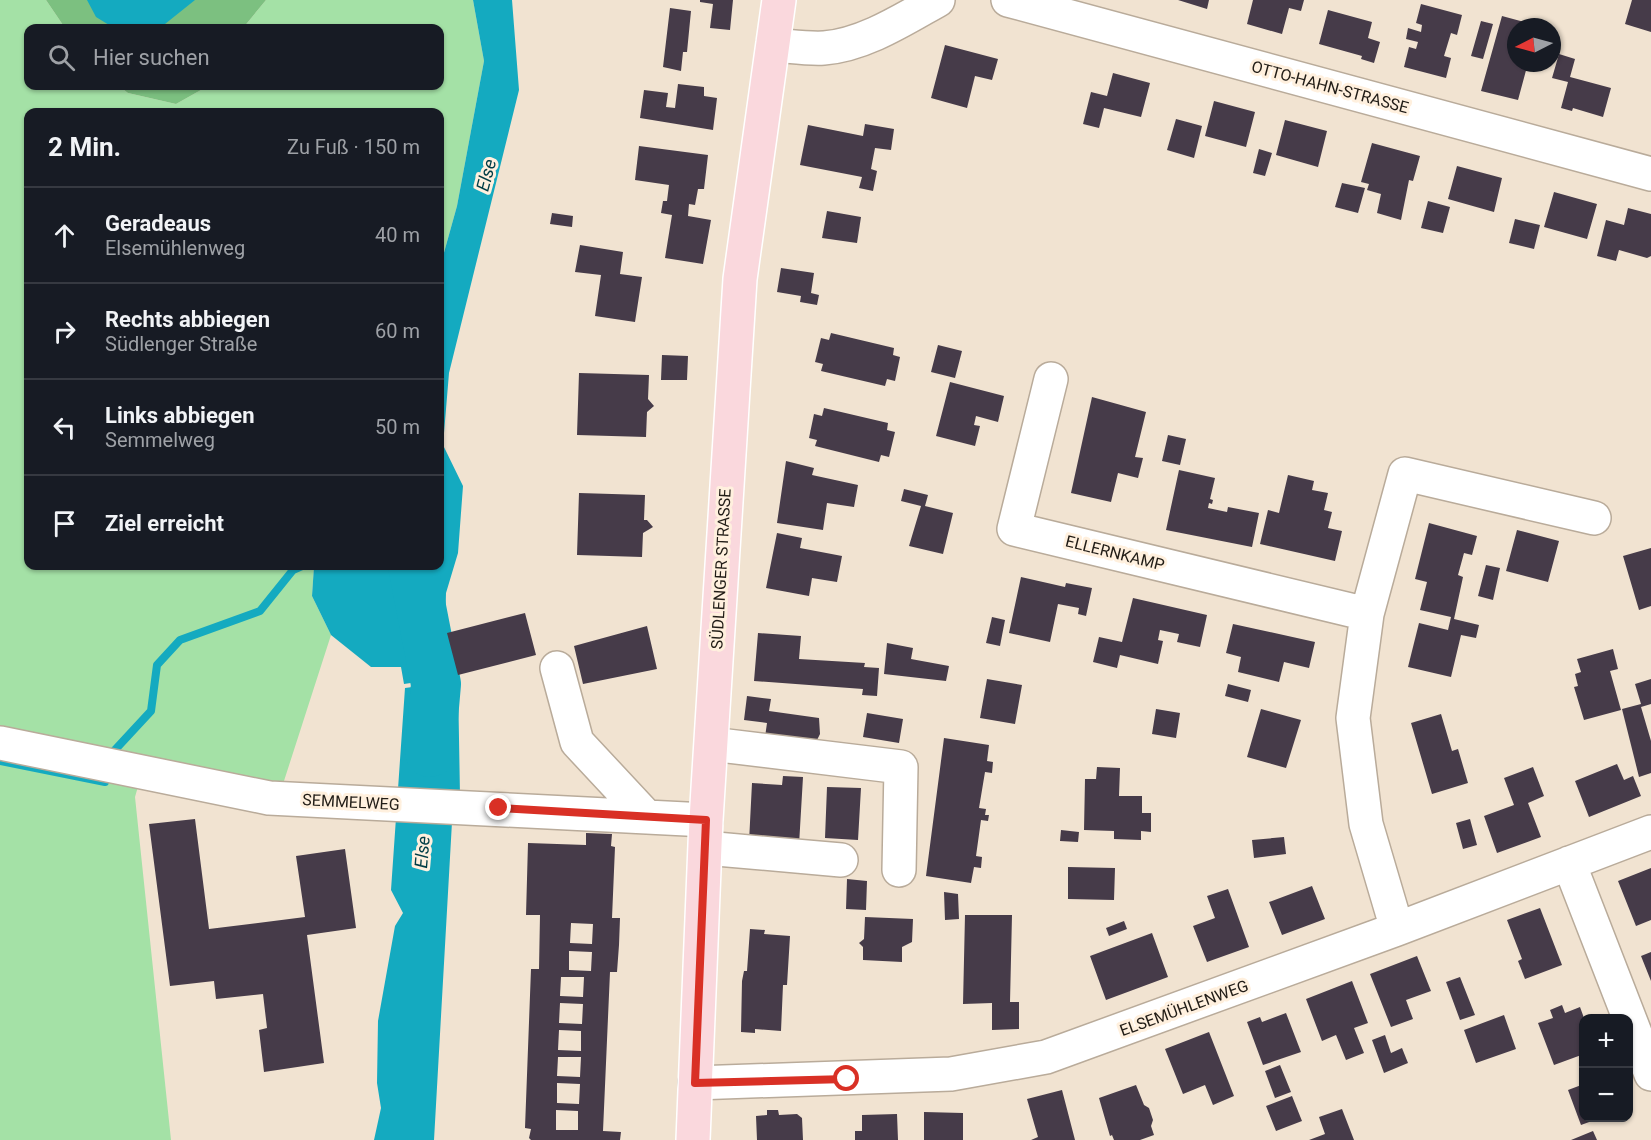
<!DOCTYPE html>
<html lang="de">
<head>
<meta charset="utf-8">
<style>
	:root { --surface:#171b24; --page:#20242c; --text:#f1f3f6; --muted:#9ea1a6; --line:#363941 }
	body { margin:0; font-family:Roboto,sans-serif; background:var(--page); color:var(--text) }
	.controls { position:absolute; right:18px; bottom:18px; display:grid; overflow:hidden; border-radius:12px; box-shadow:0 2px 4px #0004 }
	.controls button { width:54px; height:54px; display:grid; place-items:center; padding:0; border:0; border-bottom:2px solid var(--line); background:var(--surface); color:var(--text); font:30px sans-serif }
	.compass { position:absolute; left:1507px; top:18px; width:54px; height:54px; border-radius:50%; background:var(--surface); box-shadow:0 2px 4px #0004; rotate:264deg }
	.stop { position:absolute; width:18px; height:18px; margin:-14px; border:4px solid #d93025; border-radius:50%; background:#fff }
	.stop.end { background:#d93025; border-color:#fff; box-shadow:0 2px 6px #0008 }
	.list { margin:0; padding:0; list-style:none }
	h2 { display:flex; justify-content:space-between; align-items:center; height:78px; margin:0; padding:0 24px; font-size:26px }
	h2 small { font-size:20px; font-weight:400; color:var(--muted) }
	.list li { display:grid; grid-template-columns:39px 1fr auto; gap:18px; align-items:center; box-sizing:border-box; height:96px; padding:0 24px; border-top:2px solid var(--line) }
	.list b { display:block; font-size:22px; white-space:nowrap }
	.list p { margin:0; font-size:20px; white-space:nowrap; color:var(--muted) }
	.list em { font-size:20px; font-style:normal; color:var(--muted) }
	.icon { flex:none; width:33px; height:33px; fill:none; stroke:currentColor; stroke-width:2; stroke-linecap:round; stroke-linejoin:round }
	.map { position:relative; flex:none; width:1651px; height:1140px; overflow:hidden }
	.search { position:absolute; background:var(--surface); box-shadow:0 2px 4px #0004; left:24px; top:24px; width:420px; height:66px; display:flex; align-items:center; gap:15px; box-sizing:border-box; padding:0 21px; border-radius:12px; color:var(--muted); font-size:22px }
	.panel { position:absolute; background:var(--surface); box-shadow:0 2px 4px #0004; left:24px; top:108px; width:420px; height:462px; border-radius:12px }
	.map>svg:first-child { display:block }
	.green { fill:#a4e1a6 }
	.forest { fill:#7cc080 }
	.water { fill:#14aac0 }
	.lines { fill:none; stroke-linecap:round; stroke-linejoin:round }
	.stream { stroke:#14aac0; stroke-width:8 }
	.river { stroke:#14aac0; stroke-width:50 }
	.building { fill:#463b49; fill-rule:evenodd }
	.minor-casing { stroke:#b9ab9a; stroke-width:36 }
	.major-casing { stroke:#fff; stroke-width:36 }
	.minor { stroke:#fff; stroke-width:33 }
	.major { stroke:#fad8dd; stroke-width:33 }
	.route { stroke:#d93025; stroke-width:8 }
	.labels { text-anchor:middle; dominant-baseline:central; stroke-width:6; stroke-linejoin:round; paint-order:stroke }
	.street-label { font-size:16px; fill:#211c16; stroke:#fff0de }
	.water-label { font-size:18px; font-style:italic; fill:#003d46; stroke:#fff0de }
</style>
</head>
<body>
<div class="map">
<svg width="1651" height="1140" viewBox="0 0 1651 1140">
	<rect width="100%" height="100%" fill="#f1e3d1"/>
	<!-- green -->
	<path class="green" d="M0,0H46L65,28H28V86H119L128,93L176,104L208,86H440V28H243L266,0H473L484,61L457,206L440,267V112H28V566H314L312,596L331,635L283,784L147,760L0,729Z
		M0,752L139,783L135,797L171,1140H0Z"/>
	<!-- forest -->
	<path class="forest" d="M46,0H266L243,28H65Z
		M119,86H208L176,104L128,93Z"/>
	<!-- water -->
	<path class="water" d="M87,0H195L160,28H114L96,17Z
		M473,0H512L519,90L449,373L443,445L463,486L458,553L446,593L445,630L457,676L404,684L401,667H371L331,635L312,596L314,566H440V267L457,206L484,61Z
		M458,681L460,796L452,822L434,1140H374L381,1108L377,1083L378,1021L395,926L403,913L391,890L405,688Z"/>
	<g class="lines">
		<!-- stream -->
		<path class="stream" d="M113,752L151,711L157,665L180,640L260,611L293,570L302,566
			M0,761L105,782"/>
		<!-- river -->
		<path class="river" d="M413,566L436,684L430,752"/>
	</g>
	<!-- building -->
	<path class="building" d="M700,0H733L730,30L710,28L713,4L700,2Z
		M1178,0H1209L1207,9Z
		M1253,0H1304L1301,11L1289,8L1282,34L1247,24Z
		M1632,0H1651V32L1625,24Z
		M1421,4L1462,15L1457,35L1451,33L1444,56L1451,58L1446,78L1404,67L1409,47L1416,49L1418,42L1406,39L1408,28L1421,32L1422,25L1416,23Z
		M670,8L691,11L687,52H683L681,71L663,67Z
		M1328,10L1372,22L1368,38L1380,42L1374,63L1361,59L1362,56L1319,44Z
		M1502,16L1539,26L1516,27V63H1528L1518,100L1481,91Z
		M1481,21L1493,24L1483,59L1471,56Z
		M945,45L998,59L992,80L975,76L967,108L931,98Z
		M1559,54L1575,59L1570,77L1611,88L1603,117L1573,108L1572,111L1561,108L1568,82L1552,78Z
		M1113,73L1150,83L1141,117L1104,108L1099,128L1083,124L1091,92L1107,96Z
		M678,84L704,87V96L717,98L713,130L640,118L644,90L668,93L666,107L675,108Z
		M1214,101L1255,112L1246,147L1205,136Z
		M1176,119L1202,126L1194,158L1167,150Z
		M1285,120L1327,131L1318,167L1276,155Z
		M865,124L894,129L891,150L875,148L871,169L877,171L873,191L859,188L862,177L800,165L808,125L863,136Z
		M1372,143L1420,156L1413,181L1409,180L1401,220L1377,213L1381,194L1367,190L1369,184L1361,182Z
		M639,146L708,155L704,189H698L695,205L689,204L688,216L711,220L703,264L665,258L672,215L661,213L663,201H667L669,185L635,180Z
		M1259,149L1272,153L1265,176L1253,173Z
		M1457,166L1502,178L1494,212L1448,199Z
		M1342,183L1365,188L1358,213L1335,207Z
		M1554,192L1597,204L1587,239L1544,227Z
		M1428,201L1450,207L1443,233L1421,228Z
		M1628,208L1651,214V256L1647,258L1619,250L1616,261L1597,256L1606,220L1624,225Z
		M827,211L861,217L857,243L822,238Z
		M552,213L573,216L572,227L550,224Z
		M1515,219L1540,225L1534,249L1509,243Z
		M580,245L623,252L620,274L642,277L635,322L595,316L601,275L575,272Z
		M781,268L814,273L811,293L819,295L817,305L800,302L801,296L777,292Z
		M831,333L894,348L893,355L900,357L895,381L887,379L885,386L821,371L823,364L815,362L821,338L829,340Z
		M938,345L962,351L955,378L931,372Z
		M662,355L688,356L687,380H661Z
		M579,373L649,375L648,399L654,406L647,412L646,437L577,435Z
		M950,382L1004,396L998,422L976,416L974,425L980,426L975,446L936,436Z
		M1092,397L1146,412L1135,457L1143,458L1138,478L1118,473L1111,502L1071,493Z
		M824,408L888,423L887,430L895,432L889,457L881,455L879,462L815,446L817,440L809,438L814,414L822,416Z
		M1168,435L1186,439L1180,465L1162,461Z
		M786,461L814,468L812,475L858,485L854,507L827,503L823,530L777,523Z
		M1179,470L1215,478L1210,499L1213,500L1212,504L1209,503L1208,508L1227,512L1228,507L1259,513L1252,547L1166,530Z
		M1288,475L1314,481L1312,490L1328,493L1324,510L1332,512L1328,528L1342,531L1335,561L1260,544L1268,510L1279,513Z
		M904,489L928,495L925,506L953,513L943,554L909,546L921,506L901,501Z
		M579,493L645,495L644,520H647L653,527L643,533L642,557L577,555Z
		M1429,523L1477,536L1472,555L1464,553L1458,575L1463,577L1454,619L1479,625L1476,638L1461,635L1451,677L1408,667L1419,623L1448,630L1451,617L1420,610L1427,582L1415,579Z
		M1517,530L1559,541L1548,582L1506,571Z
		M777,533L802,538L800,548L842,556L837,582L812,578L809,596L766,588Z
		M1651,548V606L1639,610L1623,556Z
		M1486,565L1500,568L1493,600L1478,596Z
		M1021,577L1065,587L1066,583L1092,588L1086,616L1078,614L1079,608L1058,604L1050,642L1009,633Z
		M1133,598L1207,615L1200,647L1177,642L1179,634L1160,630L1158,640L1163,641L1158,664L1120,655L1117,668L1093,662L1099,637L1122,642Z
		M525,613L536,655L458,675L447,633Z
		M992,617L1005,620L1000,646L986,643Z
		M1233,624L1315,642L1309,668L1284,662L1279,682L1238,672L1241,657L1226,653Z
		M647,626L657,669L583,684L574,646Z
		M758,633L801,636L799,659L865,663L864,667L879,668L877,696L862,695L863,689L754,681Z
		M887,643L913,648L911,659L949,666L946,681L884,674Z
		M1613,649L1618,669L1610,671L1621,710L1584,720L1574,687L1578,686L1575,674L1581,672L1577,659Z
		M987,679L1022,685L1015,724L980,718Z
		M1651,679V704L1641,707L1651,741V773L1639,777L1622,709L1641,704L1635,684Z
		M1228,684L1251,690L1248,702L1225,696Z
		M747,696L771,699L769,711L819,718L820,734L815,744L765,737L767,723L744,720Z
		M1156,709L1180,713L1176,738L1152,734Z
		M1261,709L1301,720L1286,768L1247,757Z
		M867,713L903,719L899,743L863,737Z
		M1441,714L1452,751L1458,749L1468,783L1432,794L1411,723Z
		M944,738L989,745L987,761L993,762L992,773L985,772L979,808L986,809L985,815H989L988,821L981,820L976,856L982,857L981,868L974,867L971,883L926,876Z
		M1617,764L1624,780L1633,776L1641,796L1589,817L1575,781Z
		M1097,767L1120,768L1119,796H1142V813H1151V832L1141,831V840L1114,839V831L1084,830L1085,779H1096Z
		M1533,767L1544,796L1528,803L1541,837L1497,853L1484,816L1514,805L1504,778Z
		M783,776L803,777L799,845L749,842L752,783L782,785Z
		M827,787L861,788L858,840L825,838Z
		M195,819L209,929L305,917L296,856L345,849L356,928L307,935L324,1063L264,1072L259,1030L267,1028L263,994L216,999L214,981L170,986L149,824Z
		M1470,819L1477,845L1463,849L1456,823Z
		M1061,830L1079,832L1078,842L1060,841Z
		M586,833L612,834L611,846L615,847L612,918H620L619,945L617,972H610L603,1131L621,1132L620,1140H531L529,1138L531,1129L525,1128L531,969H539L540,915H526L528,843L586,845ZM571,923L593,924L592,944L570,943ZM569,951L592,952L591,971L569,970ZM561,977H584L583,997L560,996ZM560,1003L583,1004L582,1024L559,1023ZM559,1030L581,1031V1051L558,1050ZM558,1057H581L580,1077L557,1076ZM557,1083L580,1084L579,1104L557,1103ZM556,1110L578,1111V1130H556Z
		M1284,837L1286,854L1254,858L1252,840Z
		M1068,867L1115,868L1114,900L1068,899Z
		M1651,868V920L1636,926L1618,881Z
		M847,879L867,881L866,910L846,909Z
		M1312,886L1325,919L1282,935L1269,902Z
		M1228,889L1249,947L1207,962L1193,926L1215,918L1207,896Z
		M944,892L958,894L959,919L945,920Z
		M1540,908L1562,965L1525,979L1518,961L1522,959L1507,920Z
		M965,915H1012L1010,1002H1019V1029L992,1030V1003L963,1004Z
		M865,917L913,919L912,942L902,947V962L863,960V947L859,943L864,939Z
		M1124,921L1127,929L1109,936L1106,928Z
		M750,929L765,930L764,934L790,936L787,985H783L781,1031L755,1029V1033L741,1032L742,981L744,971H747Z
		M1152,933L1168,977L1106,1000L1090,956Z
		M1651,952V981L1641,956Z
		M1417,956L1431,991L1406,1000L1413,1019L1391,1027L1370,974Z
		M1460,977L1475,1015L1460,1020L1446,982Z
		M1352,981L1368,1023L1354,1028L1364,1053L1346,1060L1336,1035L1322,1041L1306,999Z
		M1562,1005L1565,1013L1580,1007L1584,1018V1054L1554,1065L1538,1023L1553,1018L1550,1010Z
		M1286,1013L1301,1052L1263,1065L1247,1022L1260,1017L1262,1022Z
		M1504,1015L1516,1049L1476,1063L1464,1030Z
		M1209,1032L1234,1096L1213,1105L1205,1085L1183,1094L1165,1049Z
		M1385,1035L1391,1053L1402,1048L1408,1063L1384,1073L1372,1040Z
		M1280,1065L1291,1092L1275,1098L1265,1071Z
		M1584,1084V1118H1600L1581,1125L1568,1090Z
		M1136,1085L1144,1105L1149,1108L1153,1120L1151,1126L1154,1135L1140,1140H1114L1112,1135L1110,1136L1099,1098Z
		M1062,1090L1075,1140H1031L1038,1137L1027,1099Z
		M1292,1096L1302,1121L1276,1131L1266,1106Z
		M1342,1109L1354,1140H1309L1325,1134L1319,1117Z
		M767,1110H778L779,1115L797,1114L802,1118L803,1140H757L756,1116L767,1115Z
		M924,1112L963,1113V1140H924Z
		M897,1114L898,1140H855V1131H862V1115Z
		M1593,1131L1597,1140H1571Z"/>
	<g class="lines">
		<defs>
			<path id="minor" d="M1008,0L1651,174
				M773,45C789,46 807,49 824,48C864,45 904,19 938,0
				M1051,379L1014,529L1367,614
				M557,668L577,742L646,816
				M0,743L269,798L706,820
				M711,744L901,767L899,870
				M705,848L841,860
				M1569,863L1651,1074
				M1397,929L1366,824L1353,718L1367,614L1405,474L1594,518
				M695,1083L951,1074L1046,1057L1397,929L1651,832"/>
			<path id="major" d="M693,1140L706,820L740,279L779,0"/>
		</defs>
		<!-- minor casing -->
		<use href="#minor" class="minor-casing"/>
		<!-- major casing -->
		<use href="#major" class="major-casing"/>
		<!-- minor -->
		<use href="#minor" class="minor"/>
		<!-- major -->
		<use href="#major" class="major"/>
	</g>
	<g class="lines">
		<!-- route -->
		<path class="route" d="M499,808L706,820L695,1083L847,1079"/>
	</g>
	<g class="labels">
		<!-- street labels -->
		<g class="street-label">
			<text transform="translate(1330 87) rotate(15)">OTTO-HAHN-STRASSE</text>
			<text transform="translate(1115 553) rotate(14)">ELLERNKAMP</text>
			<text transform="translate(721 569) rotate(-87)">SÜDLENGER STRASSE</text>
			<text transform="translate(351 802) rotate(3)">SEMMELWEG</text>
			<text transform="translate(1184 1008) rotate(-20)">ELSEMÜHLENWEG</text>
		</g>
		<!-- water labels -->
		<g class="water-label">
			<text transform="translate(486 175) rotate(-75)">Else</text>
			<text transform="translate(422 852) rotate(-85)">Else</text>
		</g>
	</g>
</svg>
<div class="controls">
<button>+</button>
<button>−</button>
</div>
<svg class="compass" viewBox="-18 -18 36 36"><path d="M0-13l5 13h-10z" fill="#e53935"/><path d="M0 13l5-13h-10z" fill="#9ea1a6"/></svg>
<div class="stop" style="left:847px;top:1079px"></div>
<div class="stop end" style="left:499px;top:808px"></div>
<div class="search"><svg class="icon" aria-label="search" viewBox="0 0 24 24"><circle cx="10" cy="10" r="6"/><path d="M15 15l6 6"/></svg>Hier suchen</div>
<section class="panel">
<h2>2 Min.<small>Zu Fuß · 150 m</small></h2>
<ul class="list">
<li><svg class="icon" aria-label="ahead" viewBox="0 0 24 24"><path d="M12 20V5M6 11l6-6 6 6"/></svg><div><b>Geradeaus</b><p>Elsemühlenweg</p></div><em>40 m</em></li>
<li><svg class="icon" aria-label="right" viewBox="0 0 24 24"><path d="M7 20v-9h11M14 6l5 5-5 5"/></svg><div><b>Rechts abbiegen</b><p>Südlenger Straße</p></div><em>60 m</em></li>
<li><svg class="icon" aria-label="left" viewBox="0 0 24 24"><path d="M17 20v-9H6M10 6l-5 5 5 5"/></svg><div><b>Links abbiegen</b><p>Semmelweg</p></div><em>50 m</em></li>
<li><svg class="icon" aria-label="arrive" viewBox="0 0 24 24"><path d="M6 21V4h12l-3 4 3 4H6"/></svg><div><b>Ziel erreicht</b></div></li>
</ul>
</section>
</div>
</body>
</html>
